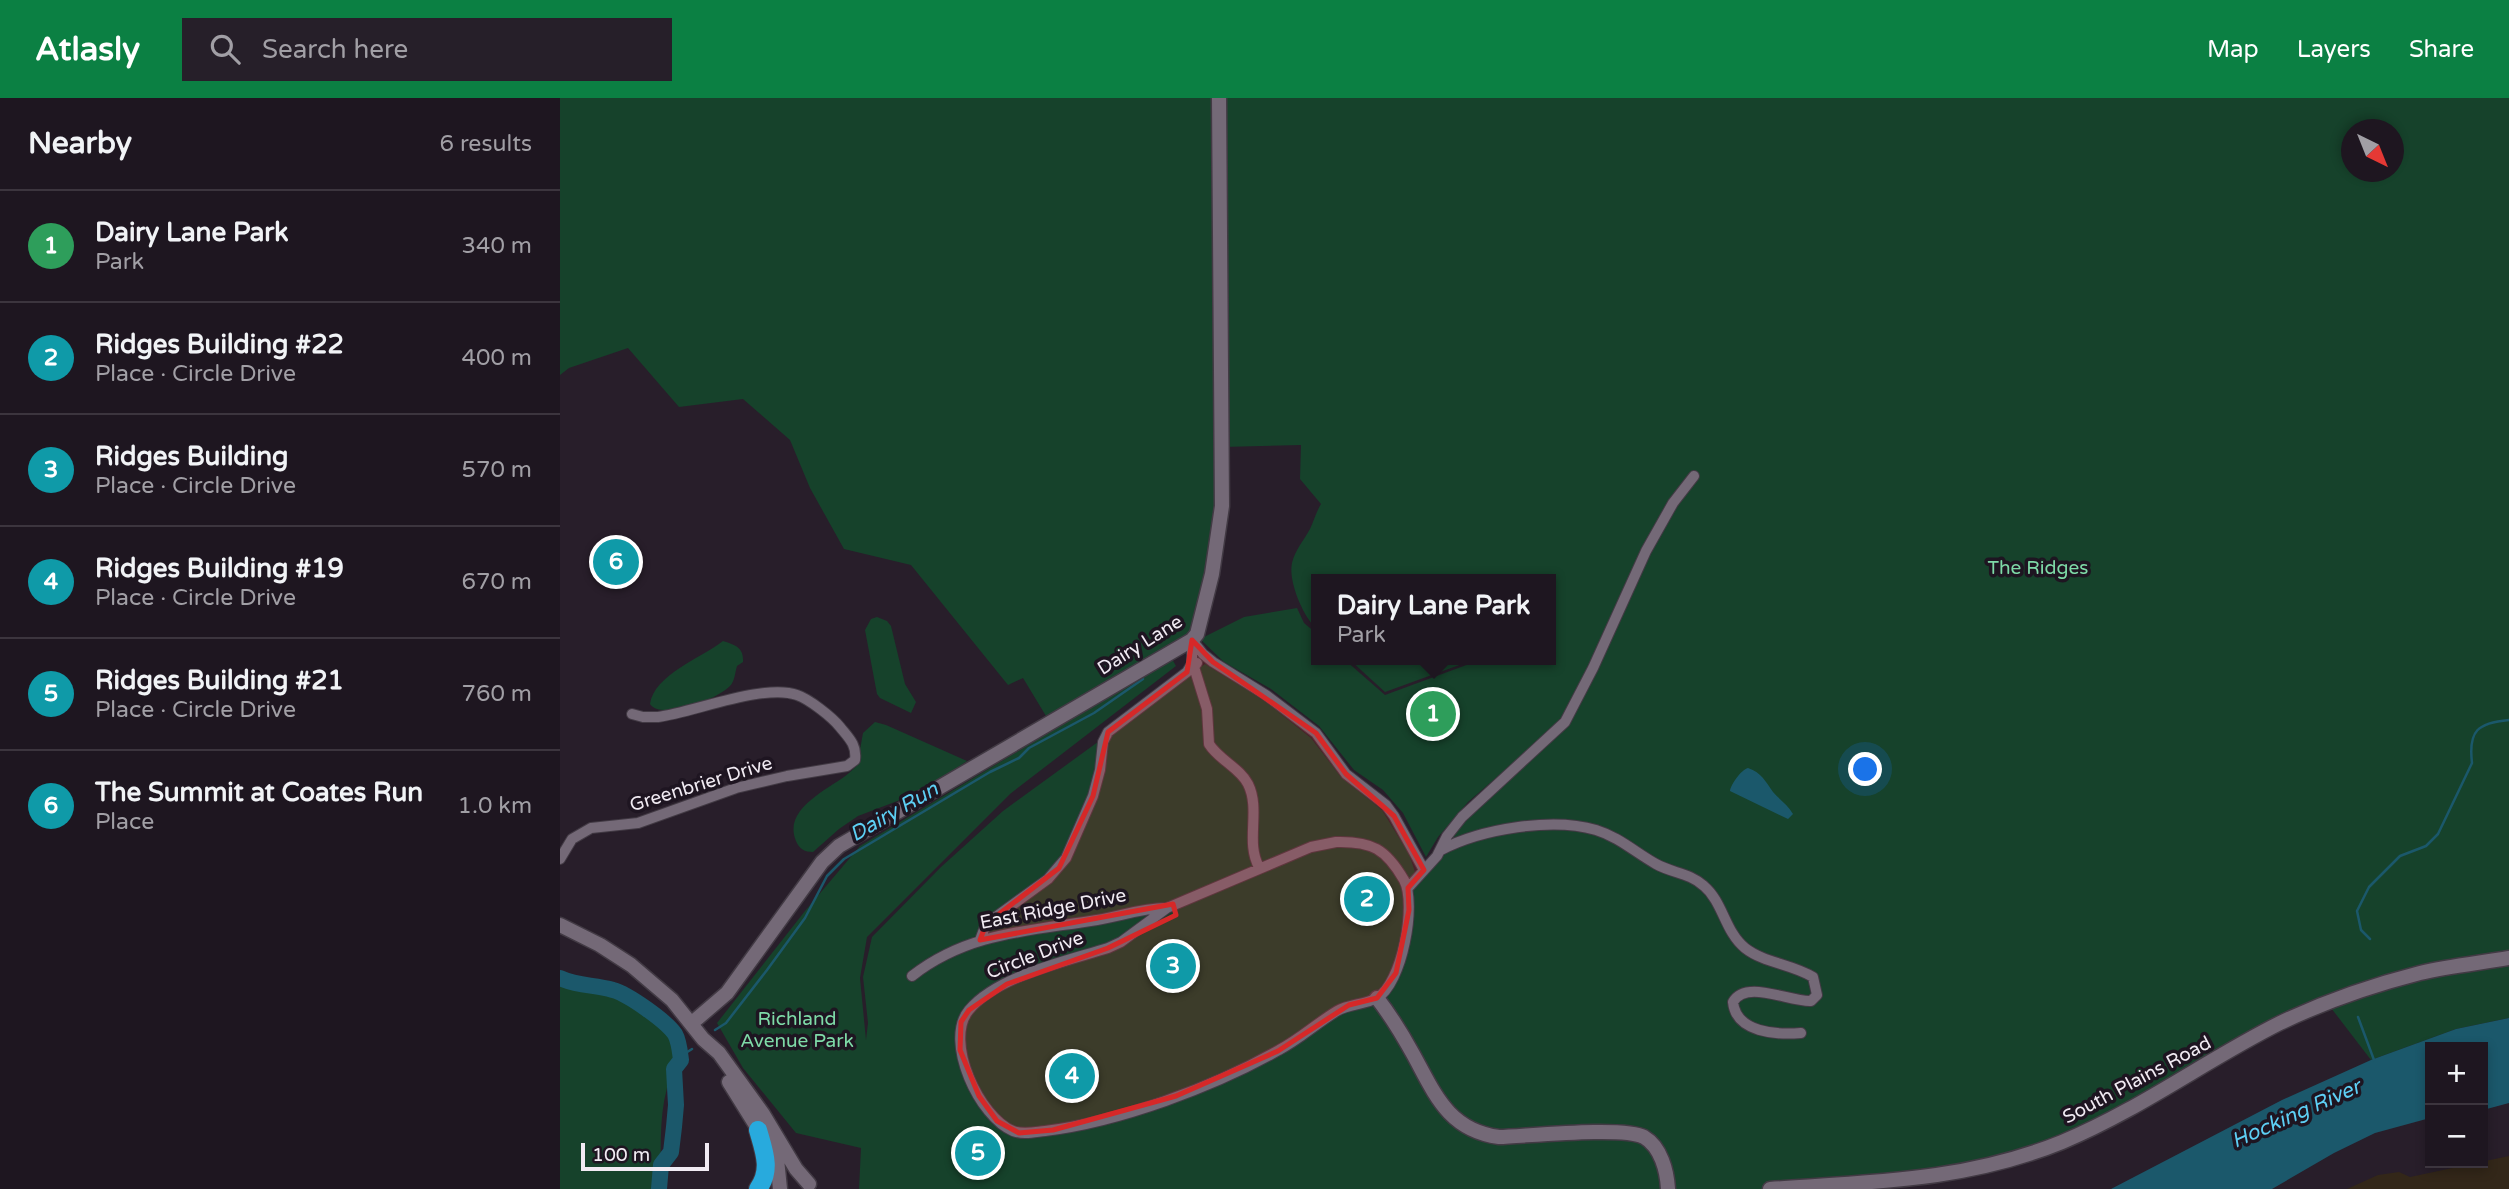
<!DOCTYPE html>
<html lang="en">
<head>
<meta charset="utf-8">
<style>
	:root { --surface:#1e1620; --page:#261f29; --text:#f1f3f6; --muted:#a19fa5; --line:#3c353e; --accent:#0b8043 }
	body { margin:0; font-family:"Varela Round",sans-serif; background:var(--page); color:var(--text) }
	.controls { position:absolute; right:21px; bottom:21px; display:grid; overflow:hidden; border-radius:0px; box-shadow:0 4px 10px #0003 }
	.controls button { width:63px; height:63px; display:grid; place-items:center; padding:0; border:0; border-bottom:2px solid var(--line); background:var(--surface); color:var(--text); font:35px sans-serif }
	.compass { position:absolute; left:1781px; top:21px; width:63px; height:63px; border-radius:50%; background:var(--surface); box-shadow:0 4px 10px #0003; rotate:137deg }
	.scale { position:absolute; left:21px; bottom:18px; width:128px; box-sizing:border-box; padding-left:7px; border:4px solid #f1ebf3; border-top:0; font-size:19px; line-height:24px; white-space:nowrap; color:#f1ebf3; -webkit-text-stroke:5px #1e1521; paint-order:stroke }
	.you { position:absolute; left:1306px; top:672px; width:24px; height:24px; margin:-18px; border:5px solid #fff; border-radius:50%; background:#1a73e8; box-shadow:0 0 0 10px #1a73e833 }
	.badge { display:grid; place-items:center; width:46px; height:46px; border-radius:50%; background:var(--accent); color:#fff; font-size:23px; font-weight:700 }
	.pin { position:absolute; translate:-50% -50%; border:4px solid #fff; box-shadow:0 2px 7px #0006 }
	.popup { position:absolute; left:751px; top:476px; width:245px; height:91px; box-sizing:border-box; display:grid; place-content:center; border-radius:0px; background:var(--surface); filter:drop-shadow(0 2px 5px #0005); font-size:23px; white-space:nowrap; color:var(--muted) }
	.popup b { font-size:26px; color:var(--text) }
	.popup::after { content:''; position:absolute; left:50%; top:100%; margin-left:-14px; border:14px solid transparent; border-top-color:var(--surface) }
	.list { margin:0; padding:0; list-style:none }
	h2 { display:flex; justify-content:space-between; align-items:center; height:91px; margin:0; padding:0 28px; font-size:30px }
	h2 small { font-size:23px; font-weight:400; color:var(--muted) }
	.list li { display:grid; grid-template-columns:46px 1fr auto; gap:21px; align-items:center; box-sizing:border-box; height:112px; padding:0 28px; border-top:2px solid var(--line) }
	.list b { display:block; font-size:26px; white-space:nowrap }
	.list p { margin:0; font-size:23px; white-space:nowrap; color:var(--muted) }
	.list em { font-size:23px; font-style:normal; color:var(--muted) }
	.icon { flex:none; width:38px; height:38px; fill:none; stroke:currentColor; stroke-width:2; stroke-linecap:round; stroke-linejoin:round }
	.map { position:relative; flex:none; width:1949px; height:1091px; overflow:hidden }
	header { display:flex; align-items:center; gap:42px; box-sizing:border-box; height:98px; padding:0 35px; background:var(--accent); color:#fff }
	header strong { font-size:33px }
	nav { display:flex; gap:38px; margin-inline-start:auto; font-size:24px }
	.search { width:490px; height:63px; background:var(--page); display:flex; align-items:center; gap:18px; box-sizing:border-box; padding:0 24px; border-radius:0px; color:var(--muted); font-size:26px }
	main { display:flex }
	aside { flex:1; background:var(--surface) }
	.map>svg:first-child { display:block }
	.medical { fill:#332719 }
	.green { fill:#16422b; fill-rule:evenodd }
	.water { fill:#1b586b }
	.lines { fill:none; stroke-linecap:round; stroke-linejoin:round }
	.stream { stroke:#1b586b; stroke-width:2.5 }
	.river { stroke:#1b586b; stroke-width:16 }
	.street-casing { stroke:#423a44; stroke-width:12 }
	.secondary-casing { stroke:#423a44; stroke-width:17 }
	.highway-casing { stroke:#423a44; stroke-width:20 }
	.street { stroke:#746977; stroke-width:10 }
	.secondary { stroke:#746977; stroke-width:14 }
	.highway { stroke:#28aadd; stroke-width:18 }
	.marked { fill:#d62828; fill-opacity:0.2; stroke:#d62828; stroke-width:5; stroke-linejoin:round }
	.labels { text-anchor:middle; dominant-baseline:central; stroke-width:7; stroke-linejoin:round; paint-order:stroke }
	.park-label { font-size:19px; fill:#7edaa7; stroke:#1e1521 }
	.street-label { font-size:19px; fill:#f1ebf3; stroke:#1e1521 }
	.water-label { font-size:21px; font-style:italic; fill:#5dcff4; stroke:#1e1521 }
</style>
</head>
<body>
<header>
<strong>Atlasly</strong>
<div class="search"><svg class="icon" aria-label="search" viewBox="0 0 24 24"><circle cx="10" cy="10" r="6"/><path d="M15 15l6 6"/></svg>Search here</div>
<nav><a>Map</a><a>Layers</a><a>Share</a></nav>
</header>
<main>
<aside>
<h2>Nearby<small>6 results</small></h2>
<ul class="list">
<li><span class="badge" style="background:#2e9e5b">1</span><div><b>Dairy Lane Park</b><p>Park</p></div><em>340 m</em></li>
<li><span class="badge" style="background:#0f9aa8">2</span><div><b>Ridges Building #22</b><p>Place · Circle Drive</p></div><em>400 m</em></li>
<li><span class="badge" style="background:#0f9aa8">3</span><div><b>Ridges Building</b><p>Place · Circle Drive</p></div><em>570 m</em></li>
<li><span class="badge" style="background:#0f9aa8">4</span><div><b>Ridges Building #19</b><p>Place · Circle Drive</p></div><em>670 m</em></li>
<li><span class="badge" style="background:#0f9aa8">5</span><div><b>Ridges Building #21</b><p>Place · Circle Drive</p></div><em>760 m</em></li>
<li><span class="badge" style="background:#0f9aa8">6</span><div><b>The Summit at Coates Run</b><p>Place</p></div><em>1.0 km</em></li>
</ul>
</aside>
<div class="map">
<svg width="1949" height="1091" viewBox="0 0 1949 1091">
	<rect width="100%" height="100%" fill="#281e2a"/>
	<!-- medical -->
	<path class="medical" d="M1949,1058V1091H1787L1818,1077L1839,1074L1850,1079Z"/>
	<!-- green -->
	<path class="green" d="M0,0H1949V920L1896,931L1811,962L1768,906L1607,992L1429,1067L1210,1091H299L301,1050L236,1035L183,970L157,925L245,813L300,748L612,561L616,568L450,696L307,839L300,880L306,942L308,925L303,879L312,839L381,769L443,713L645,566L702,601L751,640L781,679L822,712L849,756L855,774L873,763L887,738L995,635L1011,604L996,628L908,704L878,739L866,759L843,715L823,692L794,672L759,628L711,591L664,564L640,541L684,519L737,510L744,525L756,535V562H785L825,597L920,562H990V481H756V530C743,518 728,483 732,465C735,452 744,442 750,431C754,423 756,414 761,406L740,381L741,347L662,349L663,384L632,542L486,618L463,580L448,587L351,467L284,451L250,390L230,342L183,301L119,309L68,250L9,270L0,277ZM1792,32H1834V74H1792Z
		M317,519L327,523L331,528L345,586L356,604L351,615L320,600L317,596L305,532L311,521Z
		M163,543C175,547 184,549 183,564L177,568C175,574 175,583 170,588C158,601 101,623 90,606C94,577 141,560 163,543Z
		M790,562H913L825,594Z
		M315,624L326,627L407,663L361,694L298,718L279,731L253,754C245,754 239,751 236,743C222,710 270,691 289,675C292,672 295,670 297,667C298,665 302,640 303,635Z
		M0,880C20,890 42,884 63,892C75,897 111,923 118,934C128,952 112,973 107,990C98,1023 102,1057 100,1091H0Z"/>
	<!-- water -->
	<path class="water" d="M1188,670C1202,675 1205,683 1213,694C1220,702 1228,707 1233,716L1228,721L1170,693C1171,686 1181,672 1188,670Z
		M1949,920V1005L1923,1012V949H1870V1020L1815,1035L1774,1055L1712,1091H1551L1722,1002L1811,962L1896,931Z"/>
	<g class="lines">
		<!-- stream -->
		<path class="stream" d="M1810,841L1801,832L1797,813L1809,789L1840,758L1866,748L1878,736L1912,665C1908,632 1918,625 1949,622
			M1798,919L1814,962
			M155,932L166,925L207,872L245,820L267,778L284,761L430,674L459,660L469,650L534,615L583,581
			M121,958L132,951"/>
		<!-- river -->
		<path class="river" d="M0,880C19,889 34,886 53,892C68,896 106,923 115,936C119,943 120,954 121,962L114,971L116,1007L114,1029L111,1054L101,1067L99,1091"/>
		<defs>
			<path id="street" d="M632,542L643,556L653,564L706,597L756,635L786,676L826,707L834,718L864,772
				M637,565L634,569L647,611L649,646C659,662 680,670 688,686C701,712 685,744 699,769
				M776,744C812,743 826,751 844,782C857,806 842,886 817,900C804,907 789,906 777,913C757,925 740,941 719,952C654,989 559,1024 485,1033C475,1034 463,1037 453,1033C420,1020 383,943 409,912C437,878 507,863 548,850L561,844L607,810L751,749Z
				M881,752C921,731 992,719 1036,732C1059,739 1076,755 1096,766C1112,775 1130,775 1144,788C1163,804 1165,834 1185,850C1204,865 1232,866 1253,879L1257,897L1251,903C1229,904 1186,881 1173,904C1176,935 1217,937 1241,935
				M0,761L12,741L31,730L78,725L176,690L227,678L287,668L295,662C297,647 289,640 280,629C272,619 249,601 237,597C205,585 134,614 98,619H83L72,616
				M848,790L877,758L887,738L902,719L1005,624L1033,570L1086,453L1113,405L1134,378
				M420,842L426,826L488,781L506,760L533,698L540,672L543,644L548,634L627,574L632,566V542
				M352,878C408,834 470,833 537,822C562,818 581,810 606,810"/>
			<path id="secondary" d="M0,827L40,847L71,867L112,902L143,941L159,955L203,1016L236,1071L249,1086
				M817,900C831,918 842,936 853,956C875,996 888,1032 939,1039C968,1038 1064,1028 1084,1039C1101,1049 1107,1073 1108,1091
				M132,925L167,895L262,764L279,748L632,542L637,536L652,476L662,408L659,0
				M169,984L217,1061L220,1091
				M1210,1091C1312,1084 1406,1083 1502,1044C1581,1011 1646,962 1720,925C1764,904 1813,887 1860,875C1889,868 1920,865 1949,860"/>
			<path id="highway" d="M198,1032C204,1053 212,1072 198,1091"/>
		</defs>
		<!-- street casing -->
		<use href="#street" class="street-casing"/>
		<!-- secondary casing -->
		<use href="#secondary" class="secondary-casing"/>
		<!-- highway casing -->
		<use href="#highway" class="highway-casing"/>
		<!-- street -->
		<use href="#street" class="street"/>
		<!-- secondary -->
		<use href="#secondary" class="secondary"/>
		<!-- highway -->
		<use href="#highway" class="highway"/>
	</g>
	<!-- marked area -->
	<path class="marked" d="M632,542L653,564L756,635L786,676L834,718L864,772L848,790L849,812L836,875L817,900L789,907L718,953L616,998L493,1032L459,1035L437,1023L419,998L400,952L401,924L409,912L447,886L548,850L616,817L613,806L420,842L426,826L499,770L533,698L548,634L627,574Z"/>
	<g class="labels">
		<!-- park labels -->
		<g class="park-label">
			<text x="1478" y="470">The Ridges</text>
			<text x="237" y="921">Richland<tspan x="237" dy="22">Avenue Park</tspan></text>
		</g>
		<!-- street labels -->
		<g class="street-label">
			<text transform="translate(580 547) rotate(-32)">Dairy Lane</text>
			<text transform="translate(141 686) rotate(-17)">Greenbrier Drive</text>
			<text transform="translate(493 811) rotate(-11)">East Ridge Drive</text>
			<text transform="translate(475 857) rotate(-21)">Circle Drive</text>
			<text transform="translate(1577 982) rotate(-28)">South Plains Road</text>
		</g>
		<!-- water labels -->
		<g class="water-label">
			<text transform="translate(334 714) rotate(-30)">Dairy Run</text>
			<text transform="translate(1736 1016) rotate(-24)">Hocking River</text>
		</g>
	</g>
</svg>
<div class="controls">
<button>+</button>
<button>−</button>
</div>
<svg class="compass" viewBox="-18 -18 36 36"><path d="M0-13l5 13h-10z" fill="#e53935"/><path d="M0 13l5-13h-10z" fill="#a19fa5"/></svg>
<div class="scale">100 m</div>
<div class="you"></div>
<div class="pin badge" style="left:873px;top:616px;background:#2e9e5b">1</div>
<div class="popup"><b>Dairy Lane Park</b>Park</div>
<div class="pin badge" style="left:807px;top:801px;background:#0f9aa8">2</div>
<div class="pin badge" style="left:613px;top:868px;background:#0f9aa8">3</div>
<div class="pin badge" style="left:512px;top:978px;background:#0f9aa8">4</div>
<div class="pin badge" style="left:418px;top:1055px;background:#0f9aa8">5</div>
<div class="pin badge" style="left:56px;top:464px;background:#0f9aa8">6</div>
</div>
</main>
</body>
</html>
